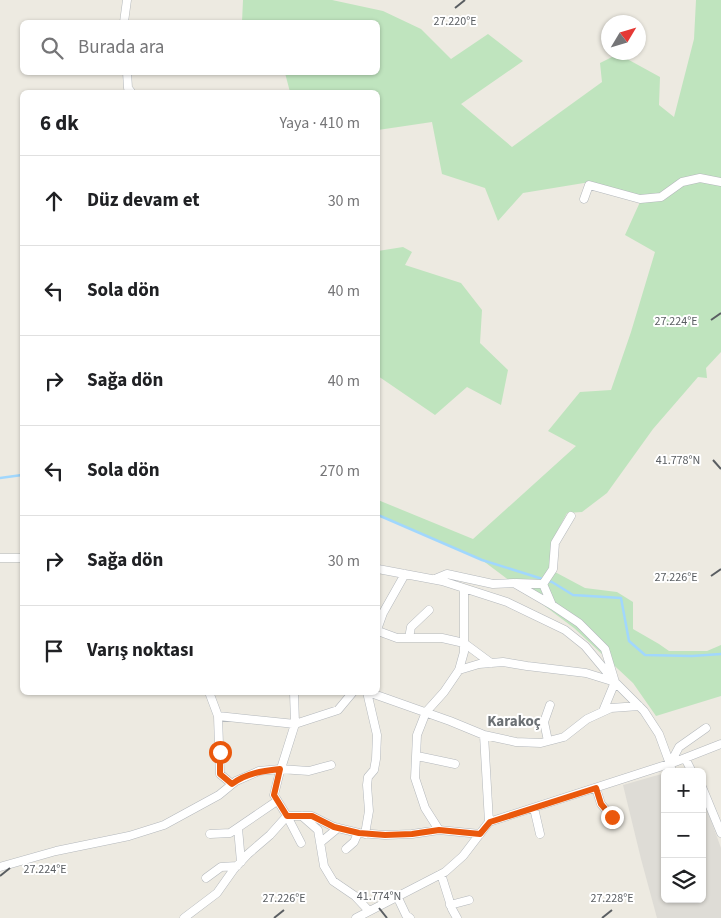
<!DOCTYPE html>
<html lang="tr">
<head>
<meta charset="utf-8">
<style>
	:root { --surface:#fff; --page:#f6f6f6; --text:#202124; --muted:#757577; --line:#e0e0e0 }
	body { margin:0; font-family:"Source Sans 3",sans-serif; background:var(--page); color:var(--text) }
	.controls { position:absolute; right:15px; bottom:15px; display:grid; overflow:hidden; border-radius:8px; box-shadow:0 1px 4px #0004 }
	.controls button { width:45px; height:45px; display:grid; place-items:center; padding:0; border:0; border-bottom:1px solid var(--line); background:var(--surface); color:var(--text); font:25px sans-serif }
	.compass { position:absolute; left:601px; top:15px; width:45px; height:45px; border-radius:50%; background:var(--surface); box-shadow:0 1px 4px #0004; rotate:52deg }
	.stop { position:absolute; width:15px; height:15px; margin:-11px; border:4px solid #ea580c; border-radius:50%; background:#fff }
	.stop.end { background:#ea580c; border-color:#fff; box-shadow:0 1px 5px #0008 }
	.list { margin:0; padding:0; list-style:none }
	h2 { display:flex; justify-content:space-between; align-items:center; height:65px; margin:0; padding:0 20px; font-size:21px }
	h2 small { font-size:16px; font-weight:400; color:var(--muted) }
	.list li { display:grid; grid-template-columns:32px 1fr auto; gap:15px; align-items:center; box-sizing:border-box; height:90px; padding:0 20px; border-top:1px solid var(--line) }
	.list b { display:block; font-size:19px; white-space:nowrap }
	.list em { font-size:16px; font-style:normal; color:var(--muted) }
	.icon { flex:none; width:28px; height:28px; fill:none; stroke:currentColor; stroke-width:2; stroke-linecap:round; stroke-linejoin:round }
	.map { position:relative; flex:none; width:721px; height:918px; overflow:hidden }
	.search { position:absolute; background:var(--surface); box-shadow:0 1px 4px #0004; left:20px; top:20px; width:360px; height:55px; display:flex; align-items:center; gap:12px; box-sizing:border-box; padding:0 18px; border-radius:8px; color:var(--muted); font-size:19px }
	.panel { position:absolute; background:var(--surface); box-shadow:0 1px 4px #0004; left:20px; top:90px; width:360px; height:605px; border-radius:8px }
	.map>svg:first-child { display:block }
	.industrial { fill:#dedcd6 }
	.green { fill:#bfe4be }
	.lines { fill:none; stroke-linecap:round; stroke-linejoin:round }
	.stream { stroke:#a1d7fd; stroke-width:2.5 }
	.minor-casing { stroke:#b4b8bc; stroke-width:9 }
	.minor { stroke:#fff; stroke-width:8 }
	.route { stroke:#ea580c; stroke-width:6 }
	.ticks { fill:none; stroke:#5a5e62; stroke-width:2 }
	.labels { text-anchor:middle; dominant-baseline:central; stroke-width:4; stroke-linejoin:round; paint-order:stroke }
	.quarter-label { font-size:15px; font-weight:bold; fill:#6b7074; stroke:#fff }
	.ticks-label { font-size:12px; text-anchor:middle; fill:#5a5e62; stroke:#fff; stroke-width:4; stroke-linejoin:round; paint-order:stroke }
</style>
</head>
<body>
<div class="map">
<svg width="721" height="918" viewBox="0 0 721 918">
	<rect width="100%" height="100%" fill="#edeae1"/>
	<!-- industrial -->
	<path class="industrial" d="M665,773V899H702V796L721,848V918H657L641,859L623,785Z"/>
	<!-- green -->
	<path class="green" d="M243,0H332L383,11L421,29L451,59L488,34L523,61L461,104L512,147L602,82L600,63L618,54L660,77L659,105L674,117L694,39L696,0H721V180L699,176L661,195L641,197L590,182L523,193L498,221L485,188L442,174L432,122L378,130V92H290L285,73L378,72V22H242Z
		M700,179L721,183V352L706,368L707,378L698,377L653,429L607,493L582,512L567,513L551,543L550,568L541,580L510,581L482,560L378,515V500L473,539L576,446L548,431L580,392L611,390L631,332L655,252L625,235L640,202L663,199L682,183Z
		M403,247L412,252L405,265L461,283L482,310L480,343L508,370L501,405L467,387L435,415L378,376V251Z
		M555,572L585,588L617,592L633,602V629L659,644L669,651H707L721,645V696L656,716L633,683L574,628L514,583L543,584Z"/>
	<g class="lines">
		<!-- stream -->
		<path class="stream" d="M0,478L22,475
			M378,515L482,560L552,582L573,595L621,598L629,641L645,655L692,656L721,654"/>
		<defs>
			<path id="minor" d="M124,22L127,0
				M127,72L128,88L131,92
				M584,199L589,185L640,199L661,197L682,182L700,178L721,182
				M0,558H22
				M378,569L442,581L507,602L565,630L585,646L615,682L644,711L659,734L670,764L672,772
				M435,579L447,574L493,584L514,583L552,605L579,623L605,649L615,682L603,711
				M516,583L543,584L553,569L555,543L571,516
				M543,584L552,605
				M378,627L383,613L405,574
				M378,631L397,638H442L464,643L491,663
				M409,638L411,627L429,610
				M459,670L479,664L503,662L527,666L586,673L615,682
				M209,692L218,716L220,774L232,784
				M294,692L295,724L279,775L274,795L287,816L301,843
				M368,692L450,721L484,735L516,742L541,743L564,737L587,719L611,708L639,706
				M218,716L295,724L338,710L353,692
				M484,735L489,822
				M548,741L544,722L550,705
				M417,756L455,764
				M685,758L692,772
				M670,764L679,747L706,728
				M702,787L721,833
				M596,788L601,804L612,817
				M534,808L540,834
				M302,816L318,830L324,866L333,881L355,896L369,911
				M238,828L241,862
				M439,830L425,808L415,778L417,735L426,712L444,692L459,670L464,652V589
				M210,834L230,833L277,801
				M365,834L369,811L367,785L368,777L374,770L376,759L377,735L367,692
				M321,842L338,828
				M346,849L354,842L358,833
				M0,867L56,851L129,836L164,825L219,795L236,781L259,771L280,769L309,771L331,765
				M441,874L452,909L457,918
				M206,878L221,867L237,866
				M397,896L406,915L410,918
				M450,905L469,900
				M184,918L217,893L234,869L248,854L270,835L287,816H312L334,827L359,833L385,835L412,834L439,830L480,834
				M356,918L445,872L463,856L489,822L675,762L721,744"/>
		</defs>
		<!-- minor casing -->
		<use href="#minor" class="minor-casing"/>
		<!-- minor -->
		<use href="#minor" class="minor"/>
	</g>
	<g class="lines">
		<!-- route -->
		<path class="route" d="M220,752V774L232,784C246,773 263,771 280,769L274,795L287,816H312L334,827L359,833L385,835L412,834L439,830L480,834L490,822L596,788L601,804L612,817"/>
	</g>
	<!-- ticks -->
	<path class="ticks" d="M455,8L465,0M711,320L721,313M713,460L721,469M711,576L721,569M0,876L10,868M379,908L387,918M274,918L284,910M602,918L612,910"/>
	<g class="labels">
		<!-- quarter labels -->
		<g class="quarter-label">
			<text x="514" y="721">Karakoç</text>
		</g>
	</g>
	<g class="ticks-label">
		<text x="455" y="25">27.220°E</text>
		<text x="676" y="325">27.224°E</text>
		<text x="678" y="464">41.778°N</text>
		<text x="676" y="581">27.226°E</text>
		<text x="45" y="873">27.224°E</text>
		<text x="379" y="900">41.774°N</text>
		<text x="284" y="902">27.226°E</text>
		<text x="612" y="902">27.228°E</text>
	</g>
</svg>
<div class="controls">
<button>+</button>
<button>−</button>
<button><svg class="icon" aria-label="layers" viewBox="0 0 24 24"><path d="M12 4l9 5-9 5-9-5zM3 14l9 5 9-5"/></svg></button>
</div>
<svg class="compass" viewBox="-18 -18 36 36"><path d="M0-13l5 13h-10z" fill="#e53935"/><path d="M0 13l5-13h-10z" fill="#757577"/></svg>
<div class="stop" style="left:220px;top:752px"></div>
<div class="stop end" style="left:612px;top:817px"></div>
<div class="search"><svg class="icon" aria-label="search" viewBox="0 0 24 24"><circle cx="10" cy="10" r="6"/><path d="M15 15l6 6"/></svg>Burada ara</div>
<section class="panel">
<h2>6 dk<small>Yaya · 410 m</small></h2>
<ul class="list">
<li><svg class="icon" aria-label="ahead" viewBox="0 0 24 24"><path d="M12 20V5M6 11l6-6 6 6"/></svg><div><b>Düz devam et</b></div><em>30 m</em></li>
<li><svg class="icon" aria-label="left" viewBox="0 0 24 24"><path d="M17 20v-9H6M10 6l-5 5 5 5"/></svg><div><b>Sola dön</b></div><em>40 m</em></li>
<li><svg class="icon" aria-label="right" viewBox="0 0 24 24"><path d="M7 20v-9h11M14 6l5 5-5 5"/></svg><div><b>Sağa dön</b></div><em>40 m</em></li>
<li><svg class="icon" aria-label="left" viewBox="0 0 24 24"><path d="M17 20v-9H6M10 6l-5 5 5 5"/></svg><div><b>Sola dön</b></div><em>270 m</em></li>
<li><svg class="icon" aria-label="right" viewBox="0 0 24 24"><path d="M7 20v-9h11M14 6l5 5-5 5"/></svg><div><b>Sağa dön</b></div><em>30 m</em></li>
<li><svg class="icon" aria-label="arrive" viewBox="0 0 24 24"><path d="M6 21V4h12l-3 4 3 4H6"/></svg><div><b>Varış noktası</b></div></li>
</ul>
</section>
</div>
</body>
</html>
